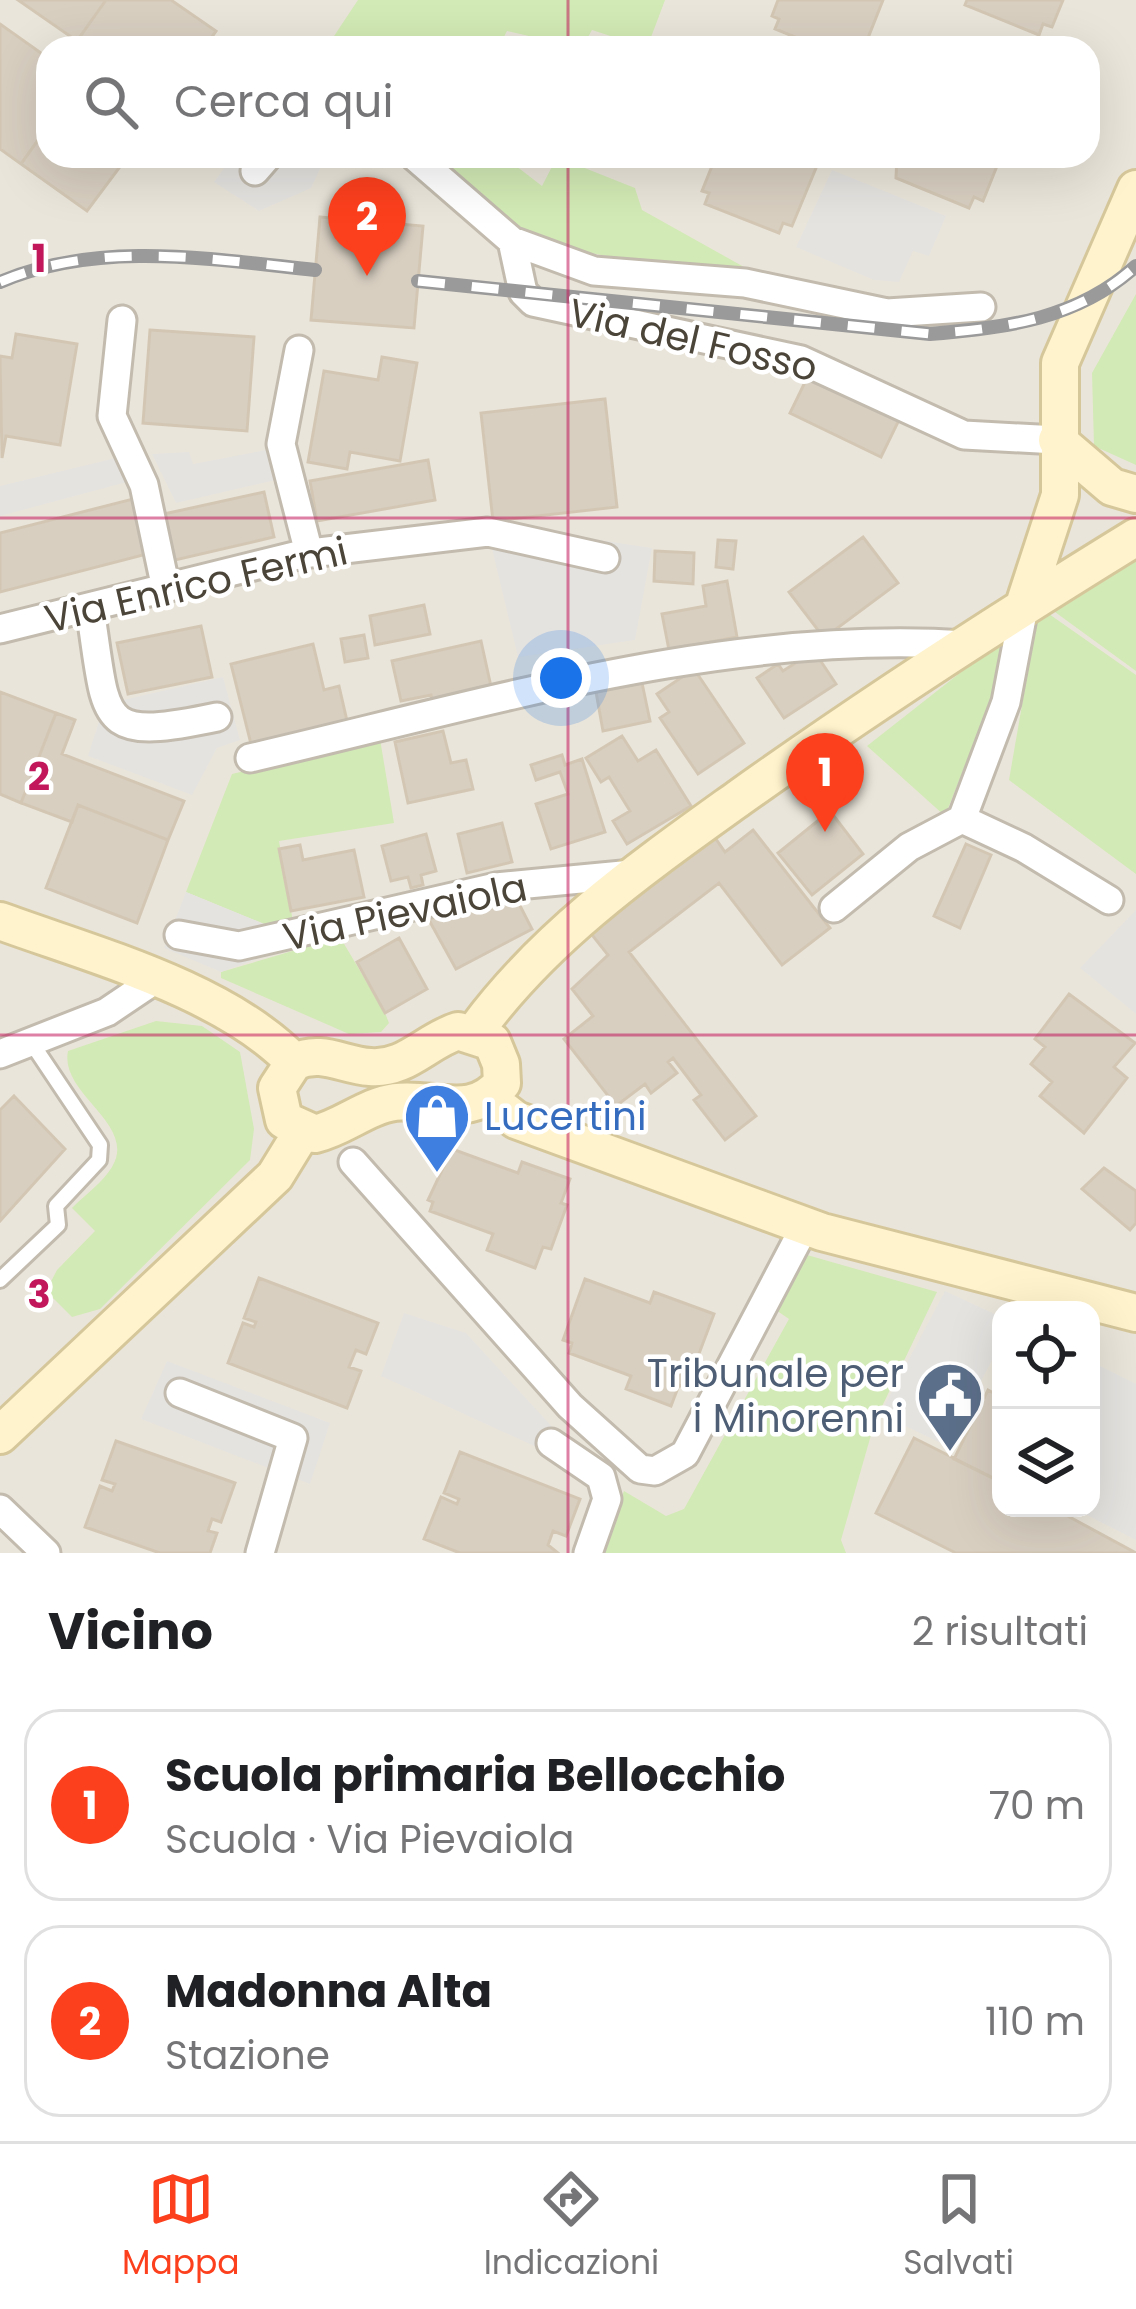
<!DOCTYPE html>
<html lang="it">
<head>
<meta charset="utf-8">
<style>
	:root { --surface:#fff; --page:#f2f2f2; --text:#202124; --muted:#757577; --line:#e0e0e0; --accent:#fc3f1d }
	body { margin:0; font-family:Poppins,sans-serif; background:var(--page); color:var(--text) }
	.controls { position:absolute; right:36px; bottom:36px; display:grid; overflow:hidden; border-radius:24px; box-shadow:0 12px 48px #0002 }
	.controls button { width:108px; height:108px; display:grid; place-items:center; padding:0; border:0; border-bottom:3px solid var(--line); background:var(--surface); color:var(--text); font:60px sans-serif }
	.you { position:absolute; left:561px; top:678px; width:42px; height:42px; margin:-30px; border:9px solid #fff; border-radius:50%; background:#1a73e8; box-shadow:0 0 0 18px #1a73e833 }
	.badge { display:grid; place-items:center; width:78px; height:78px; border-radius:50%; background:var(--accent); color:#fff; font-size:39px; font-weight:700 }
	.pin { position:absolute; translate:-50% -99px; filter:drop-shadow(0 3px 6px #0008) }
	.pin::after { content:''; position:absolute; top:63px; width:42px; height:36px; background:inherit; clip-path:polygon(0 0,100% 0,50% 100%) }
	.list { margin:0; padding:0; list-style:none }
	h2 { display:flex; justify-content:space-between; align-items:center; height:156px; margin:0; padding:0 48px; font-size:51px }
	h2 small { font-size:39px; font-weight:400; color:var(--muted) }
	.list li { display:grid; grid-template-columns:78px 1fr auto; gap:36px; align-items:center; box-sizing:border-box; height:192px; margin:0 24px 24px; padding:0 24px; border:3px solid var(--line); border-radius:36px }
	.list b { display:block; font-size:45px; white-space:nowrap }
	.list p { margin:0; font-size:39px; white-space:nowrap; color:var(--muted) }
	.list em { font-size:39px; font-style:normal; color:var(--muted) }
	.icon { flex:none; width:66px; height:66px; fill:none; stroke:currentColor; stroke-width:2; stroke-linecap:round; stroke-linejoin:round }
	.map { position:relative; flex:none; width:1136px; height:1553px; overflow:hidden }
	.search { position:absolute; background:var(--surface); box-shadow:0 12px 48px #0002; left:36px; right:36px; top:36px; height:132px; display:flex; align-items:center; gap:30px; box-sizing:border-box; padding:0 42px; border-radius:36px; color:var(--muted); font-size:45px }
	.sheet { height:588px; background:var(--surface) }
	nav { display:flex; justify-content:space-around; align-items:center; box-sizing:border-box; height:168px; border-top:3px solid var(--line); background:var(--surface); font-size:33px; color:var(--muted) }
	nav a { display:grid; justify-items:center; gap:6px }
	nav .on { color:var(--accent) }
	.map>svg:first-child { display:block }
	.residential { fill:#eae5da; fill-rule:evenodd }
	.green { fill:#d2eab5 }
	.parking { fill:#e5e3e0 }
	.building { fill:#d8cfc1; stroke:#d3c7b4; stroke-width:3 }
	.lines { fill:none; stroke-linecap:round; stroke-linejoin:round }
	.lane-casing { stroke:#c2bbae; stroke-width:20 }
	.street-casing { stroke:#c2bbae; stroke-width:33 }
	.secondary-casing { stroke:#d6c79b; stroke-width:42 }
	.lane { stroke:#fff; stroke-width:14 }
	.street { stroke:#fff; stroke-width:27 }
	.secondary { stroke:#fff3cd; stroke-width:36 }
	.rail-casing { stroke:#9a9a9a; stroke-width:14 }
	.rail { stroke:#fff; stroke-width:9; stroke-dasharray:27; stroke-linecap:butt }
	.grid { fill:none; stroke:#c2185b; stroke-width:3; stroke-opacity:0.55 }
	.labels { text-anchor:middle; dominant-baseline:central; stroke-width:9; stroke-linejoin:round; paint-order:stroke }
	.street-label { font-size:39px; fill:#4b4439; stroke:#fff }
	.shop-label { font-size:39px; fill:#366cbe; stroke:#fff; text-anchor:start }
	.service-label { font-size:39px; fill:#4e5e75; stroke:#fff; text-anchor:end }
	.grid-label { font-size:39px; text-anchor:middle; font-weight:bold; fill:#c2185b; stroke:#fff; stroke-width:9; stroke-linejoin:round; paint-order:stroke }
</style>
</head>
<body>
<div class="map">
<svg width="1136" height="1553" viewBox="0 0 1136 1553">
	<rect width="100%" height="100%" fill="#f6f3ec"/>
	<!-- residential -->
	<path class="residential" d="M0,0H1136V1553H0ZM48,48H1088V156H48ZM1001,1310H1091V1508H1001Z"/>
	<!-- green -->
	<path class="green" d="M358,0H665L647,48L592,30L582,48L507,31L498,48H326Z
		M428,156H503L542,186L557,157L635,188L642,210L744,267L617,258L529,241Z
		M1136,294V465L1094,446L1092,373Z
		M1136,545V671L1044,604Z
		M1039,607L1136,675V874L1009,780Z
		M998,643L1009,655L945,816L867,746Z
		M380,739L394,823L279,841L293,922L269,926L186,892L232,774Z
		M340,937L385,1013L389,1023L381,1032L349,1034L221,978V972Z
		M156,1021L202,1026L240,1052L254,1129L250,1160L100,1309L72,1317L46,1291L57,1270L95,1231L72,1208C85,1195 103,1182 112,1167C138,1124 59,1094 68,1051Z
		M807,1255L937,1292L875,1421L841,1540L846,1553H601L624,1491L666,1516L684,1509L789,1319L773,1308L796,1263Z"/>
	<!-- parking -->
	<path class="parking" d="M233,156H326L311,188L259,211L214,182Z
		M832,170L946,216L929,256L913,251L899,282L874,280L796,247Z
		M271,449L280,479L176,503L152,454L189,452L193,464Z
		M120,457L127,482L0,516V486Z
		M488,532H545L652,548L635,640L518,657Z
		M223,677L240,740L217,748L192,795L88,756L101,715L123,700Z
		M186,892L269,926L273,953L221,972L164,948Z
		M1136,910V1014L1080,968Z
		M945,1291L1001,1317V1343L947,1446L880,1414Z
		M404,1313L466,1333L556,1431L545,1451L381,1376Z
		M167,1361L330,1423L310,1484L141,1419Z
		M1096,1364L1136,1384V1540L1073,1508H1091V1374Z"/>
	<!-- building -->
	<path class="building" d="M18,0H106L77,41Z
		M106,0H171L216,31L204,48H72Z
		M778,0H883L864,48H822L775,29L779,19L772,16Z
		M967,0H1063L1052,27L1043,24L1039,35L965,5Z
		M0,24L48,58V126L21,164L0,149Z
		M48,126V156H128L87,211L21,164Z
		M716,156H821L792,226L783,223L779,233L705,204L709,193L702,191Z
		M897,156H1001L983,201L974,197L969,208L896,178Z
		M320,217L423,226L414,328L311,320Z
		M150,330L254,337L247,431L143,423Z
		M16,334L77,344L60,445L6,436L2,458L0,356L12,358Z
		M382,357L417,363L400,461L350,452L347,469L308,462L324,371L378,380Z
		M808,376L899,420L881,457L790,413Z
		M605,399L617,507L493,521L481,413Z
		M428,460L435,500L317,521L310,481Z
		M264,492L274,537L175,560L164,514Z
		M133,499L147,554L0,592V533Z
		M863,537L898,583L824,638L789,592Z
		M718,540L736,541L733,569L716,567Z
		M655,551L694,553L693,584L654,581Z
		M727,581L737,637L669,650L662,614L706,606L703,586Z
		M424,605L430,634L375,645L370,616Z
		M201,626L212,677L128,694L117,643Z
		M364,635L368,658L345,662L341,639Z
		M481,641L492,691L433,704L431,695L401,701L392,661Z
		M313,644L324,690L339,686L347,721L251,744L231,664Z
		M814,651L836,684L784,718L757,678L778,664L783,671Z
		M694,669L744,743L698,774L660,718L669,712L657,694Z
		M642,683L650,721L603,731L596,692Z
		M0,692L56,713L21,803L0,794Z
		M56,713L75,720L62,754L184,801L168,840L78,805L72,822L21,803Z
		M443,731L451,763L466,760L473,789L408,803L395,742Z
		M622,736L638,761L656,750L691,806L627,844L613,821L630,811L609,777L601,782L586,758Z
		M562,755L565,765L582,759L605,832L551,849L536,804L568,794L560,772L536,780L531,765Z
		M78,805L168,840L137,923L46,888Z
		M830,811L863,854L812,895L778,853Z
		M502,823L512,862L467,873L458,834Z
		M753,830L830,928L782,965L719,883L629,952L756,1116L725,1140L694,1100L701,1095L673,1058L668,1062L677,1073L651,1093L645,1084L616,1106L564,1039L593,1016L572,989L608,955L589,931L713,835L725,852Z
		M426,834L436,871L421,875L423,885L411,888L408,877L391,881L382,846Z
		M966,844L991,855L960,928L934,916Z
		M300,845L303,860L354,850L364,897L291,911L279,849Z
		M516,898L532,929L456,969L429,920L467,900L474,912Z
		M399,938L427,989L385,1013L357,962Z
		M1069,994L1135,1043L1114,1067L1127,1078L1084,1133L1040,1096L1052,1082L1031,1064L1045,1047L1035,1039Z
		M14,1096L65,1149L0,1221V1110Z
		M452,1149L518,1173L522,1162L570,1179L561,1203L567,1205L551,1249L543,1247L535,1268L487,1250L493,1234L430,1211L433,1202L428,1200Z
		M1104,1168L1136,1191V1223L1130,1230L1082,1189Z
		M259,1278L378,1323L366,1354L356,1350L349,1367L361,1371L347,1408L228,1363L243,1323L254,1327L256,1322L244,1318Z
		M585,1279L650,1303L654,1292L714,1314L686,1388L679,1385L671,1406L626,1389L631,1376L569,1353L572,1343L563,1340Z
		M988,1390L1001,1397V1482L954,1459Z
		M914,1438L1001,1482V1508H1053L1136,1553H956L876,1513Z
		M116,1441L235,1483L221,1522L212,1519L208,1531L217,1533L210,1553H160L85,1527L100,1486L112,1491L115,1484L102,1480Z
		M460,1452L580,1499L566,1536L553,1531L548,1545L558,1553H460L424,1539L441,1497L457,1504L459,1499L444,1493Z"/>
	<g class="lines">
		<defs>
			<path id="lane" d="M0,1280L58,1225L56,1206L99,1160L100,1145L31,1042"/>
			<path id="street" d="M414,156L512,241L523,292L533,302L801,360L964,435L1057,440
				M255,171L268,156
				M512,241L594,271L745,283L887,313L981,307
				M122,320L112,416L144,485L166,589
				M299,350L281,444L309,553
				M90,609C108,722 95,743 217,717
				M0,629L302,554L488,532L605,558
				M250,758C483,704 725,629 966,645
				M962,819L1024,848L1109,900
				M834,908L909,847L962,819L1006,702L1025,602
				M179,935L239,946L496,887L633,874
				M0,1054L107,1012L156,979
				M353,1162L570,1406L640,1469L655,1471L685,1454L805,1226
				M180,1393L293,1438L260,1553
				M551,1443L601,1477L607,1499L588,1553
				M0,1509L46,1553"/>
			<path id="secondary" d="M1057,440L1112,487L1136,494
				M1025,602L1060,495V363L1136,189
				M0,921C93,955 225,990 294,1062
				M458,1031L492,1042L501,1064L502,1083C472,1120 436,1097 395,1102C366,1106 344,1127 315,1134L284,1120L277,1088L294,1062C322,1049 342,1065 370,1067C406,1070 426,1041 458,1031Z
				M474,1033C544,936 643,867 739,798C868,706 1001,620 1136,537
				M489,1099L516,1120L822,1232L1136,1313
				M0,1435L275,1176L302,1132"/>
		</defs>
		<!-- lane casing -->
		<use href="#lane" class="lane-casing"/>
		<!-- street casing -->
		<use href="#street" class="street-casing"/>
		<!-- secondary casing -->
		<use href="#secondary" class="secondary-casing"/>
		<!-- lane -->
		<use href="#lane" class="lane"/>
		<!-- street -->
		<use href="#street" class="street"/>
		<!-- secondary -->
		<use href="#secondary" class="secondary"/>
		<defs>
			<path id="rail" d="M418,281L930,334C1006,328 1078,319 1136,266
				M0,282C99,240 211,259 315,270"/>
		</defs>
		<!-- rail casing -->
		<use href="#rail" class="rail-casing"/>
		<!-- rail -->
		<use href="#rail" class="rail"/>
	</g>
	<!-- grid -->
	<path class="grid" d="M568,0V48M568,156V1553M0,518H1136M0,1035H1136"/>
	<!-- icons -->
	<defs>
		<symbol id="shop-pin" viewBox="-11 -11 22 30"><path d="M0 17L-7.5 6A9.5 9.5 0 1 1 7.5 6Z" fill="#3f7fe0" stroke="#fff"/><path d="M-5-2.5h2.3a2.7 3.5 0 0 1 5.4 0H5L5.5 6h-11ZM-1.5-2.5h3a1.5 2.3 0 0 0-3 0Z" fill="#fff"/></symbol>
		<symbol id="civic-pin" viewBox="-11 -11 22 30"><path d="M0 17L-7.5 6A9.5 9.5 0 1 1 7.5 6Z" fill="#5c6f8a" stroke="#fff"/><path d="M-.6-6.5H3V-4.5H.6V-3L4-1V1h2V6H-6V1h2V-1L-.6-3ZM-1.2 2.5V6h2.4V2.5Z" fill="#fff"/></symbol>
	</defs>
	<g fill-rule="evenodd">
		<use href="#shop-pin" x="399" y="1078" width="76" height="104"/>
		<use href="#civic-pin" x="912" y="1357" width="76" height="104"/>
	</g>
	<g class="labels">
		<!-- street labels -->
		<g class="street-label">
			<text transform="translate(693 340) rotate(13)">Via del Fosso</text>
			<text transform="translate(196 585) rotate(-13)">Via Enrico Fermi</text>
			<text transform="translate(405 912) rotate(-12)">Via Pievaiola</text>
		</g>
		<!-- shop labels -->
		<g class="shop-label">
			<text x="484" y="1116">Lucertini</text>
		</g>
		<!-- service labels -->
		<g class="service-label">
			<text x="904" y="1373">Tribunale per<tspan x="904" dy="45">i Minorenni</tspan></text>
		</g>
	</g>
	<g class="grid-label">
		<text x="39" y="272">1</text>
		<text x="39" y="790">2</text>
		<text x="39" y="1308">3</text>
	</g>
</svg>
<div class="controls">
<button><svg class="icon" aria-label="locate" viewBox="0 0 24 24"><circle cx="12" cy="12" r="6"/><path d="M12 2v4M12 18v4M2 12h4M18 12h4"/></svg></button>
<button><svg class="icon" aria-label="layers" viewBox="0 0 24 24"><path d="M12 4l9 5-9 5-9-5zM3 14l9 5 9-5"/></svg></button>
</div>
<div class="you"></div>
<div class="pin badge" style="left:825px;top:832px">1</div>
<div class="pin badge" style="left:367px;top:276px">2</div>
<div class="search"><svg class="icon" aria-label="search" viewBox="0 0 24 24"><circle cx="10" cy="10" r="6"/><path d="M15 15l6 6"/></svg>Cerca qui</div>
</div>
<section class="sheet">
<h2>Vicino<small>2 risultati</small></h2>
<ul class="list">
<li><span class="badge">1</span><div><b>Scuola primaria Bellocchio</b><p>Scuola · Via Pievaiola</p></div><em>70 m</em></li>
<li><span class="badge">2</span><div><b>Madonna Alta</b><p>Stazione</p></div><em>110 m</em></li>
</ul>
</section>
<nav>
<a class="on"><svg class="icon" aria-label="map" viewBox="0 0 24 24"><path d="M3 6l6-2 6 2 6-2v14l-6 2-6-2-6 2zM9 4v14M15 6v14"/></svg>Mappa</a>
<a><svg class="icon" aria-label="directions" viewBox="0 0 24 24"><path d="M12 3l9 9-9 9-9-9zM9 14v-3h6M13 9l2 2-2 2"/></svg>Indicazioni</a>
<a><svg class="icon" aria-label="saved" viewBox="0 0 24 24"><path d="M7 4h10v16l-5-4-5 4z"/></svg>Salvati</a>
</nav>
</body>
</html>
